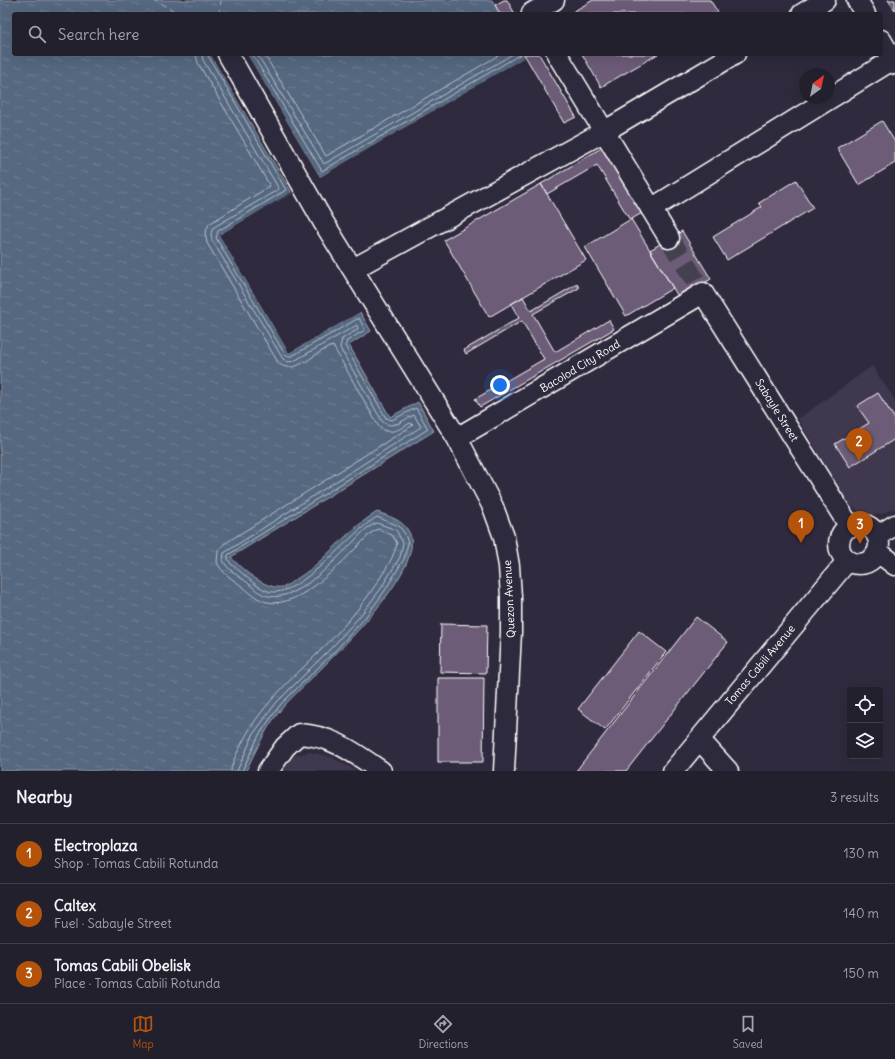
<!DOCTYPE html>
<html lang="en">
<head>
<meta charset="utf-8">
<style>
	:root { --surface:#23202e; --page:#2b2836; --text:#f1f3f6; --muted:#a3a3aa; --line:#403e4a; --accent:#b45309 }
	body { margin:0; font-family:Delius,sans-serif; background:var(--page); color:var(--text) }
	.controls { position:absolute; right:12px; bottom:12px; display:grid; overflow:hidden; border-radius:4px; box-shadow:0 4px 16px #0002 }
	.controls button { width:36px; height:36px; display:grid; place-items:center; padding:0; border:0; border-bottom:1px solid var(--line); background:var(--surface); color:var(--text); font:20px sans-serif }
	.compass { position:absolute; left:799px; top:68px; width:36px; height:36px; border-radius:50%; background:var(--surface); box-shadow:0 4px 16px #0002; rotate:33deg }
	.you { position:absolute; left:500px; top:385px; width:14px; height:14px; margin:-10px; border:3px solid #fff; border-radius:50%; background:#1a73e8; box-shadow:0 0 0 6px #1a73e833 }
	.badge { display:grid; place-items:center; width:26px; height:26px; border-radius:50%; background:var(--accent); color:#fff; font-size:13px; font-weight:700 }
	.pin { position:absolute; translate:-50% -33px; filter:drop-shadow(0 1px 2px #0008) }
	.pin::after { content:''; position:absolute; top:21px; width:14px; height:12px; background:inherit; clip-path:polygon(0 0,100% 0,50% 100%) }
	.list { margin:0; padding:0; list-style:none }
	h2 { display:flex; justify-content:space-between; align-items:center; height:52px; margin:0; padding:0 16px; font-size:17px }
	h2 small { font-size:13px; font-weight:400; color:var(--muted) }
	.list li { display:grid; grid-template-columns:26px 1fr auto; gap:12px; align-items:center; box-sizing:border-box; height:60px; padding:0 16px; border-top:1px solid var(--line) }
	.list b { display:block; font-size:15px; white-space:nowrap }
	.list p { margin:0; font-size:13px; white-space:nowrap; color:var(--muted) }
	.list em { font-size:13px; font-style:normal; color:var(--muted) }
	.icon { flex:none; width:22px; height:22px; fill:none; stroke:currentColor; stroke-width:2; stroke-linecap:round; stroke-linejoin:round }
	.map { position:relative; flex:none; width:895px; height:771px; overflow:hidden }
	.search { position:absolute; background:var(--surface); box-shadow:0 4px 16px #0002; left:12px; right:12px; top:12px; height:44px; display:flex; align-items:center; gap:10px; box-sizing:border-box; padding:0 14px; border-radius:4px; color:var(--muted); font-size:15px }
	.sheet { height:232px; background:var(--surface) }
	nav { display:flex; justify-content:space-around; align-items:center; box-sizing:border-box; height:56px; border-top:1px solid var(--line); background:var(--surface); font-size:11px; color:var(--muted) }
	nav a { display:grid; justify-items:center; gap:2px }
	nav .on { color:var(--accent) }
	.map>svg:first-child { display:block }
	.built { fill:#41394f }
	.water { fill:url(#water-ripples); stroke:#98a4b3 }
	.pier { fill:#2f2a3d }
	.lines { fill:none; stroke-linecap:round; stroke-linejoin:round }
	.shore { stroke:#bbc2cc; stroke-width:1 }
	.ferry { stroke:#aab3c0; stroke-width:1; stroke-dasharray:5 4; stroke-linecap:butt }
	.building { fill:#6c5c78; stroke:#fff }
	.minor-tunnel { stroke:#443f50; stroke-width:20; stroke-dasharray:20 10; stroke-linecap:butt }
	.minor-casing { stroke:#fff; stroke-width:23 }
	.minor { stroke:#2f2a3d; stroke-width:20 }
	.labels { text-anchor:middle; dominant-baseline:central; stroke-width:4; stroke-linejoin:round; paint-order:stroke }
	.street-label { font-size:11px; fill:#fff; stroke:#2f2a3d }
</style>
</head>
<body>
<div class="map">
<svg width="895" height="771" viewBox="0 0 895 771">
	<defs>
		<pattern id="water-ripples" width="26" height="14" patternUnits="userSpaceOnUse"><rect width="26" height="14" fill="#546780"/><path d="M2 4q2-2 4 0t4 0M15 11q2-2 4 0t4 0" fill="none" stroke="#6e7e93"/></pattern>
	</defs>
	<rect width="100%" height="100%" fill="#2f2a3d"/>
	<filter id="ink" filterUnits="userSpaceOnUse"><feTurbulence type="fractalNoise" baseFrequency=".025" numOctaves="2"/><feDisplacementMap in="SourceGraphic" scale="8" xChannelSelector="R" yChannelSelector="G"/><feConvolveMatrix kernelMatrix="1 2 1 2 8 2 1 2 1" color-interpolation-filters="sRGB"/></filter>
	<g filter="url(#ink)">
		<!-- built -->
		<path class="built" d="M872,366L895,400V508L881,514L870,515L858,511L848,503L798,419Z
			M309,752L331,757L356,771H277L294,756Z"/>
		<!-- water -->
		<path class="water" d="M0,0H492L500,14H14V54H210L292,193L219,235L289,353L360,312L371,331L349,345L390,417L418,402L434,431L231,557C241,569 266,590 282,587C286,587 291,582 295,580C325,562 346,530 377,512C389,516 403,520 409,532C430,573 310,677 284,706C267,725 257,748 246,771H0Z
			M247,54H524L526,57L320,177Z"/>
		<!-- pier -->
		<path class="pier" d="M210,54H212L294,192L222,236L290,350L359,310L362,311L289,353L219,235L292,192Z
			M245,54H247L320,177L525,57L524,54H526L528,58L320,179Z"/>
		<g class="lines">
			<!-- shore -->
			<path class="shore" d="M196,54L198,63L270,186L209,224L205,233L207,243L279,364C297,376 316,350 333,346L379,427C390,436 400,429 410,423L413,425L224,544L218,551L217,562C221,573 234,580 243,587C250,593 258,600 267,602C302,610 347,556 371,533L378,529L392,535L397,543C394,557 387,567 380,578C366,601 347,623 329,642C297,675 263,701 242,743C238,752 232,761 231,771
				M202,54L203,60L279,189L214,227L211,233L212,240L283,359L288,362L294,361L357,325L358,329L342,339L340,348L382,421C392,431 404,419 414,415L421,427L224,553L223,560C227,570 239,576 248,583C253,588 261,595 268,596C301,603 345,549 367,528L377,523L396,530L403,543L400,557L380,590L360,616L333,646L276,703L254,733L237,771
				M207,54L286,190L218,231L216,238L286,356H292L359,318L365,330L347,341L345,346L386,418L392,420L416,408L428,429L228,555V559L231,564C242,572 255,587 268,591C298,601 350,532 377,517L399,526L405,534L408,543L404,559L384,592L364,619L336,650L280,705L259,735L242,771
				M252,54L322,171L521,54
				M257,54L324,164L513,54
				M264,54L326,156L501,54"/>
			<!-- ferry -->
			<path class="ferry" d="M153,0L181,14
				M219,14L221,0"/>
		</g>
		<!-- building -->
		<path class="building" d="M504,0H507L515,14H500L495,5Z
			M593,0H710L719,14H569Z
			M888,0H895V10Z
			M524,54H539L576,117L564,123Z
			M582,54H658L601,87Z
			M882,121L895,142V163L859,185L837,148Z
			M603,147L642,213L630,220L597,165L547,194L541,184Z
			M796,180L813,208L727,260L713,237L762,207L759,203Z
			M541,184L586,260L489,317L444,240Z
			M631,219L673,288L626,316L585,247Z
			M682,231L711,279L679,298L650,250Z
			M577,284L579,288L533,314L555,352L609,320L614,329L480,407L475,399L544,359L522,321L466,354L464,350L519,318L511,304L523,297L531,311Z
			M878,393L895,419V439L850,467L835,444L869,423L857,406Z
			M696,617L728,642L626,771H576Z
			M441,624L487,625L486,673L440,672Z
			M639,631L666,652L605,730L578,709Z
			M438,678H484L483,762H438Z"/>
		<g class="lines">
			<!-- minor-tunnel -->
			<path class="minor-tunnel" d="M669,238L703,293"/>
			<defs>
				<path id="minor" d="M857,0L865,14
					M532,13L554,0
					M802,14L825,0
					M881,40L895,64
					M228,54L324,223L457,438L493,507L504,537L509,566L511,597V632L504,771
					M557,54L669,238
					M651,209L895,58
					M353,269L605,131L735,54
					M457,438L703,293L850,527
					M839 544a20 20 0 1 1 40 0a20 20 0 1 1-40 0Z
					M877,536L895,525
					M878,552L895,565
					M699,739L728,771
					M268,771L285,747L299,734C333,736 353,752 381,771
					M673,771L848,560"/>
			</defs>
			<!-- minor casing -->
			<use href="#minor" class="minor-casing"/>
			<!-- minor -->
			<use href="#minor" class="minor"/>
		</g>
	</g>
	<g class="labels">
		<!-- street labels -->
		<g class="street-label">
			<text transform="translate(580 366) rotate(-31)">Bacolod City Road</text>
			<text transform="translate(777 410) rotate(58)">Sabayle Street</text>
			<text transform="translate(509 599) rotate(-93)">Quezon Avenue</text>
			<text transform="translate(760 665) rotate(-50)">Tomas Cabili Avenue</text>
		</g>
	</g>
</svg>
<div class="controls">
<button><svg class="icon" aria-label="locate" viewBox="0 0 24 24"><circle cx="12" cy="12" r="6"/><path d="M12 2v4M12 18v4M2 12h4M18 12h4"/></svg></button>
<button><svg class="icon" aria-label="layers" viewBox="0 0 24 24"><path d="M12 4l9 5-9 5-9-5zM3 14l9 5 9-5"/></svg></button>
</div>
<svg class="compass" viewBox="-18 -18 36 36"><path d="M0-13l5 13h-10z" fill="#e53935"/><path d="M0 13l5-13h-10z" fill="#a3a3aa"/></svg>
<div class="you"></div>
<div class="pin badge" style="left:801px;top:543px">1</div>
<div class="pin badge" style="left:859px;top:461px">2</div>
<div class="pin badge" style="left:860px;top:544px">3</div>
<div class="search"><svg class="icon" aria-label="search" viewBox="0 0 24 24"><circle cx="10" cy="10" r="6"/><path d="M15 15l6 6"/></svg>Search here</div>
</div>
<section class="sheet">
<h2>Nearby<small>3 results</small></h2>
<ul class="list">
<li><span class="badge">1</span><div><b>Electroplaza</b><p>Shop · Tomas Cabili Rotunda</p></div><em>130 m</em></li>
<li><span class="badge">2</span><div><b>Caltex</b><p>Fuel · Sabayle Street</p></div><em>140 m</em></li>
<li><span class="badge">3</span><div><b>Tomas Cabili Obelisk</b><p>Place · Tomas Cabili Rotunda</p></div><em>150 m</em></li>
</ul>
</section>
<nav>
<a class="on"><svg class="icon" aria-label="map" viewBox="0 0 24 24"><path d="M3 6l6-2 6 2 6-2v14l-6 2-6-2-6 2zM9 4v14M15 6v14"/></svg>Map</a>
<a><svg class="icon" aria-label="directions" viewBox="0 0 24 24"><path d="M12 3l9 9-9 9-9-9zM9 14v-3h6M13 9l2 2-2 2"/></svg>Directions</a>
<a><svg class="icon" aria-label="saved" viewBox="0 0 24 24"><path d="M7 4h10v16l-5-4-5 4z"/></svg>Saved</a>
</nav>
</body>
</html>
